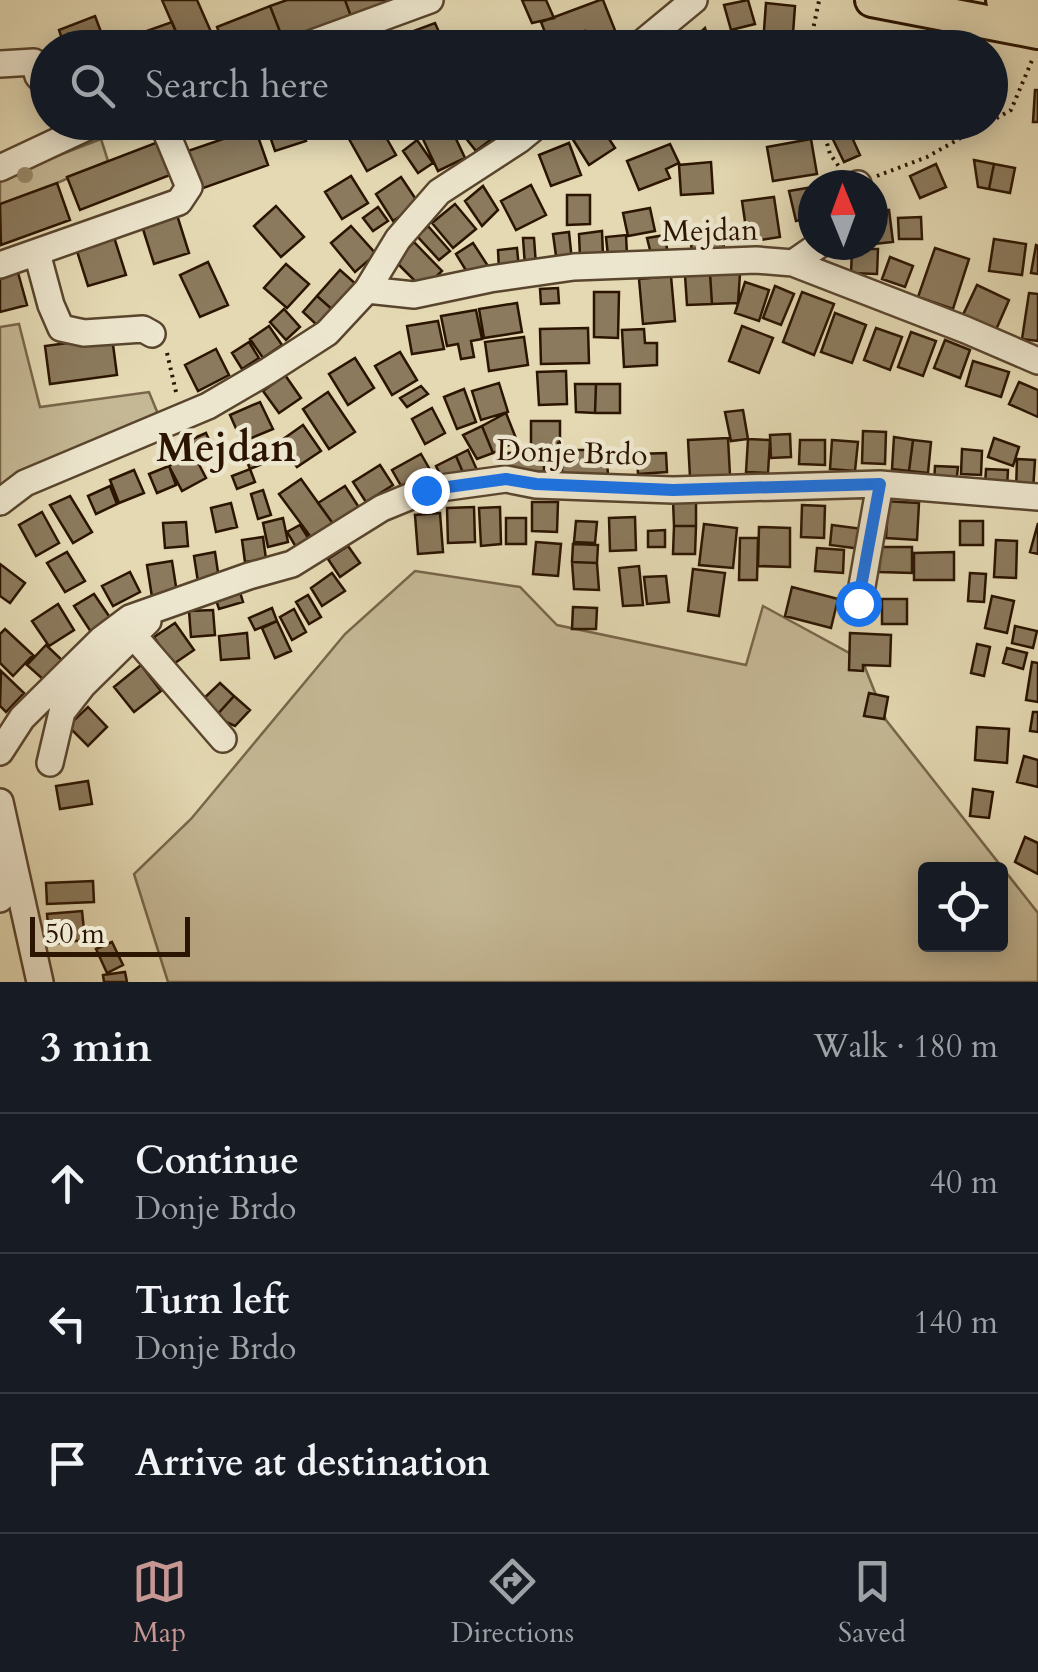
<!DOCTYPE html>
<html lang="en">
<head>
<meta charset="utf-8">
<style>
	:root { --surface:#171b24; --page:#242831; --text:#f1f3f6; --muted:#9ea1a6; --line:#363941; --accent:#c59692 }
	body { margin:0; font-family:Cardo,serif; background:var(--page); color:var(--text) }
	.controls { position:absolute; right:30px; bottom:30px; display:grid; overflow:hidden; border-radius:10px; box-shadow:0 5px 25px #0003 }
	.controls button { width:90px; height:90px; display:grid; place-items:center; padding:0; border:0; border-bottom:2px solid var(--line); background:var(--surface); color:var(--text); font:50px sans-serif }
	.compass { position:absolute; left:798px; top:170px; width:90px; height:90px; border-radius:50%; background:var(--surface); box-shadow:0 5px 25px #0003; rotate:359deg }
	.scale { position:absolute; left:30px; bottom:25px; width:160px; box-sizing:border-box; padding-left:10px; border:5px solid #2b1400; border-top:0; font-size:28px; line-height:35px; white-space:nowrap; color:#2b1400; -webkit-text-stroke:8px #ede6ce; paint-order:stroke }
	.stop { position:absolute; width:30px; height:30px; margin:-22px; border:8px solid #1a73e8; border-radius:50%; background:#fff }
	.stop.end { background:#1a73e8; border-color:#fff; box-shadow:0 2px 10px #0008 }
	.list { margin:0; padding:0; list-style:none }
	h2 { display:flex; justify-content:space-between; align-items:center; height:130px; margin:0; padding:0 40px; font-size:42px }
	h2 small { font-size:32px; font-weight:400; color:var(--muted) }
	.list li { display:grid; grid-template-columns:65px 1fr auto; gap:30px; align-items:center; box-sizing:border-box; height:140px; padding:0 40px; border-top:2px solid var(--line) }
	.list b { display:block; font-size:38px; white-space:nowrap }
	.list p { margin:0; font-size:32px; white-space:nowrap; color:var(--muted) }
	.list em { font-size:32px; font-style:normal; color:var(--muted) }
	.icon { flex:none; width:55px; height:55px; fill:none; stroke:currentColor; stroke-width:2; stroke-linecap:round; stroke-linejoin:round }
	.map { position:relative; flex:none; width:1038px; height:982px; overflow:hidden }
	.search { position:absolute; background:var(--surface); box-shadow:0 5px 25px #0003; left:30px; right:30px; top:30px; height:110px; display:flex; align-items:center; gap:25px; box-sizing:border-box; padding:0 35px; border-radius:55px; color:var(--muted); font-size:38px }
	.sheet { height:550px; background:var(--surface) }
	nav { display:flex; justify-content:space-around; align-items:center; box-sizing:border-box; height:140px; border-top:2px solid var(--line); background:var(--surface); font-size:28px; color:var(--muted) }
	nav a { display:grid; justify-items:center; gap:5px }
	nav .on { color:var(--accent) }
	.map>svg:first-child { display:block }
	.green { fill:#c5b895; stroke:#78664a; stroke-width:2.5; fill-rule:evenodd }
	.building { fill:#8b7a5d; stroke:#2b1400; stroke-width:2.5 }
	.lines { fill:none; stroke-linecap:round; stroke-linejoin:round }
	.minor-casing { stroke:#59452d; stroke-width:30 }
	.major-casing { stroke:#2b1400; stroke-width:38 }
	.path { stroke:#2b1400; stroke-width:4; stroke-dasharray:2.5 5; stroke-linecap:butt }
	.minor { stroke:#ede6ce; stroke-width:25 }
	.major { stroke:#e4d9b3; stroke-width:32 }
	.tree { fill:#988869 }
	.route { stroke:#1a73e8; stroke-width:12 }
	.labels { text-anchor:middle; dominant-baseline:central; stroke-width:9; stroke-linejoin:round; paint-order:stroke }
	.street-label { font-size:30px; fill:#2b1400; stroke:#ede6ce }
	.district-label { font-size:40px; font-weight:bold; fill:#2b1400; stroke:#ede6ce }
</style>
</head>
<body>
<div class="map">
<svg width="1038" height="982" viewBox="0 0 1038 982">
	<rect width="100%" height="100%" fill="#e4d9b3"/>
	<filter id="stains"><feTurbulence type="fractalNoise" baseFrequency=".002" numOctaves="4"/><feColorMatrix values="0 0 0 0 .2 0 0 0 0 .09 0 0 0 0 .02 0 0 0 .5 -.17"/></filter>
	<radialGradient id="worn" r=".72"><stop offset=".6" stop-color="#630" stop-opacity="0"/><stop offset="1" stop-color="#630" stop-opacity=".3"/></radialGradient>
	<!-- green -->
	<path class="green" d="M101,139L108,161L57,183L0,204V178Z
		M19,324L40,407L149,392L158,414L0,497V327Z
		M415,571L520,587L557,625L746,665L763,606L862,660L886,720L1038,913V982H168L134,874L191,819L345,634ZM926,869H1000V944H926Z"/>
	<!-- building -->
	<path class="building" d="M162,0H197L215,41L200,48H183Z
		M287,0H345L353,22L286,47L270,6Z
		M345,0H402L353,22Z
		M522,0H546L554,18L532,23Z
		M600,0H603L622,48H591L585,31L550,45L541,22Z
		M748,0L755,24L731,30L724,5Z
		M766,3L795,6L792,47L763,44Z
		M270,6L286,47L225,48L217,27Z
		M95,16L107,48H65L59,30Z
		M172,22L183,48H147L141,33Z
		M435,23L443,41L427,48H417L411,32Z
		M705,28L711,48H683Z
		M141,33L147,48H107L106,45Z
		M492,33L498,48H463L462,45Z
		M1035,90H1038V122H1033Z
		M265,122H300L306,141L275,151Z
		M304,122H331L332,126L308,135Z
		M415,122H448L465,158L438,171Z
		M462,122H480L493,138L476,151L457,127Z
		M487,122H524L500,140Z
		M595,122H598L615,148L589,165L572,138Z
		M845,122L860,155L844,162L825,123Z
		M378,123L396,155L367,171L349,139Z
		M255,128L268,165L195,191L182,153Z
		M811,139L817,174L773,181L767,147Z
		M417,140L433,163L418,173L403,151Z
		M158,142L170,175L80,210L67,177Z
		M569,143L581,175L551,186L539,155Z
		M670,144L679,163L666,169L670,178L639,190L627,161Z
		M974,160L994,164L989,189L978,187Z
		M711,162L713,193L681,195L679,165Z
		M936,164L946,187L920,198L910,176Z
		M994,164L1015,168L1010,193L989,189Z
		M351,176L368,203L342,219L325,192Z
		M401,177L419,204L393,221L376,194Z
		M57,183L70,220L1,245L0,204Z
		M531,185L546,215L516,230L501,201Z
		M483,186L498,210L482,226L465,201Z
		M807,188L813,217L796,221L789,191Z
		M567,195H590V224L567,225Z
		M774,197L780,237L748,242L742,201Z
		M455,204L476,229L453,248L432,223Z
		M276,206L304,237L281,257L254,226Z
		M378,207L388,221L373,231L363,218Z
		M650,208L655,231L628,236L623,213Z
		M889,210L893,242L873,244V212Z
		M177,215L189,253L154,264L142,226Z
		M921,217L922,239H899L898,218Z
		M351,226L376,254L355,272L331,243Z
		M428,226L450,251L439,260L417,236Z
		M721,226L724,248L692,252L689,230Z
		M602,231L603,255L580,257L579,234Z
		M569,232L572,261L557,263L553,234Z
		M626,235L627,255L608,256L606,237Z
		M665,235L668,256L652,258L647,238Z
		M114,237L126,275L88,286L76,248Z
		M523,238H534L536,265L525,266Z
		M994,239L1026,244L1022,275L989,271Z
		M414,242L442,271L423,289L395,261Z
		M473,243L488,266L470,277L456,254Z
		M1036,245L1038,246V274L1031,273Z
		M517,248L519,269L499,271L498,250Z
		M935,248L969,259L953,309L918,297Z
		M852,249H878L877,274L851,273Z
		M890,257L913,266L905,287L882,279Z
		M208,262L228,305L200,317L180,275Z
		M286,264L309,284L287,308L264,288Z
		M17,269L27,305L0,312V273Z
		M340,270L357,285L334,311L317,296Z
		M710,273L712,304L687,305L685,275Z
		M710,273L740,274L738,303L712,304Z
		M671,276L675,321L643,324L639,279Z
		M745,282L769,290L759,321L735,313Z
		M977,285L1009,300L995,332L962,317Z
		M775,286L794,294L781,325L763,318Z
		M558,288L559,303L541,304L540,289Z
		M594,292H619L618,338L594,337Z
		M802,292L834,304L814,355L783,342Z
		M1029,293L1038,294V341L1022,339Z
		M317,296L334,311L319,327L303,312Z
		M517,303L522,332L484,338L479,309Z
		M284,309L300,327L286,340L270,322Z
		M476,310L482,339L471,341L474,357L461,359L458,344L447,346L441,316Z
		M835,313L866,325L852,363L821,352Z
		M438,321L444,349L412,354L407,326Z
		M269,326L282,345L263,358L250,339Z
		M742,326L773,338L759,373L729,361Z
		M588,328L589,363L541,364L540,329Z
		M876,328L902,337L890,370L864,360Z
		M644,329L645,343H657V365L624,367L622,330Z
		M911,332L936,341L923,376L898,367Z
		M112,337L117,375L50,384L45,346Z
		M524,337L528,365L489,371L485,342Z
		M945,340L970,350L960,378L934,368Z
		M249,342L259,358L242,369L232,353Z
		M216,349L229,375L198,391L185,365Z
		M400,352L417,380L392,395L375,366Z
		M355,358L374,388L348,405L329,374Z
		M973,361L1009,372L1001,397L966,386Z
		M566,371L567,404L539,405L537,372Z
		M285,375L301,398L279,413L263,391Z
		M1019,382L1038,390V417L1009,404Z
		M499,383L508,412L481,420L472,391Z
		M575,384H596L595,413L576,412Z
		M596,384H620V413H595Z
		M421,386L428,394L407,407L400,398Z
		M464,389L476,422L457,429L444,397Z
		M328,392L355,432L329,449L303,409Z
		M260,402L273,429L242,442L230,415Z
		M432,408L445,433L425,444L412,419Z
		M743,410L748,439L731,441L725,412Z
		M506,413L517,441L493,453L482,426Z
		M531,421H560V448H531Z
		M303,425L321,451L297,467L279,442Z
		M482,426L493,453L477,459L463,435Z
		M863,431L886,432L885,464L862,463Z
		M206,433L216,456L200,463L190,440Z
		M790,434L791,457L771,458L770,435Z
		M894,437L913,440L909,471L892,469Z
		M728,438L730,475L690,477L688,440Z
		M994,438L1019,447L1013,466L988,457Z
		M748,439L770,440L768,473L746,472Z
		M800,440H825V465L799,464Z
		M832,440L858,442L855,471L830,469Z
		M913,440L931,442L928,473L909,471Z
		M256,449L262,464L250,469L244,454Z
		M962,449L982,451L981,475L961,474Z
		M468,450L477,470L464,475L456,456Z
		M562,450H607L608,480L562,481Z
		M544,452V472H509L508,453Z
		M193,453L206,478L182,491L169,466Z
		M666,453L667,472L638,474L637,454Z
		M421,454L433,475L404,491L392,470Z
		M456,456L464,475L445,484L436,466Z
		M1017,459L1035,460L1033,491L1016,490Z
		M380,465L393,485L366,502L353,482Z
		M169,466L176,485L157,493L149,474Z
		M935,466L958,467L956,484L934,483Z
		M250,469L255,482L237,489L232,476Z
		M986,469L1008,470L1007,488L985,486Z
		M134,470L144,493L119,503L110,480Z
		M301,479L334,525L313,540L279,494Z
		M110,486L117,504L96,514L88,496Z
		M345,486L360,509L334,525L318,503Z
		M263,490L271,515L258,519L251,494Z
		M70,496L92,532L73,543L50,505Z
		M673,500H696V526H674Z
		M883,501L919,503L917,540L886,538L887,522H882Z
		M532,502H558L557,532L532,531Z
		M231,503L237,527L216,532L211,508Z
		M802,505L825,506L824,538L801,537Z
		M474,507L475,542L448,543L447,508Z
		M500,507L501,544L481,546L479,508Z
		M42,512L59,543L36,556L19,525Z
		M440,513L443,552L418,554L415,515Z
		M635,517L636,550L610,551L609,518Z
		M283,518L288,542L268,547L263,523Z
		M506,518H526V544H506Z
		M576,521L597,522L595,543L574,542Z
		M960,521H983V545H960Z
		M186,522L188,546L165,548L163,523Z
		M1038,523V554L1030,552Z
		M704,524L737,528L733,568L699,565Z
		M300,525L312,544L299,552L287,532Z
		M832,525L863,529L862,549L830,545Z
		M674,526H696L695,554H673Z
		M759,527L790,528V567L758,566Z
		M665,530V547H648V531Z
		M263,537L266,559L245,562L242,540Z
		M740,538H758L757,580H739Z
		M996,540L1017,541L1016,578L994,577Z
		M536,542L561,544L558,576L533,574Z
		M573,544L598,545L597,563L572,562Z
		M348,546L360,563L340,577L328,559Z
		M879,547H912V573L879,572Z
		M817,548L844,550L843,573L815,571Z
		M67,552L85,581L65,592L47,563Z
		M215,552L219,579L198,582L194,556Z
		M954,552V580H914V553Z
		M172,561L177,593L152,597L147,565Z
		M572,562L597,563L599,590L574,589Z
		M0,564L25,583L10,603L0,596Z
		M639,566L643,605L623,606L619,568Z
		M693,569L725,573L719,616L688,611Z
		M130,572L140,592L113,606L102,586Z
		M332,573L345,591L322,606L311,588Z
		M970,573L986,574L984,602L968,601Z
		M666,576L669,602L647,604L644,577Z
		M792,587L838,599L831,628L785,616Z
		M239,589L243,602L219,609L215,597Z
		M94,594L113,622L93,635L74,606Z
		M308,595L321,617L309,624L296,602Z
		M992,596L1014,601L1007,633L985,628Z
		M882,599H907V624H882Z
		M58,604L74,630L49,646L32,621Z
		M573,607L597,608L596,629H572Z
		M272,608L277,621L255,630L249,618Z
		M294,609L306,632L292,640L280,617Z
		M213,610L215,635L191,637L189,611Z
		M277,621L291,651L275,658L262,628Z
		M175,623L194,650L172,665L154,637Z
		M1015,626L1037,631L1033,648L1012,643Z
		M5,629L33,655L13,676L0,663V634Z
		M247,633L249,658L221,660L219,636Z
		M850,633L891,635L890,666L863,665V671L849,670Z
		M977,644L990,647L984,676L971,673Z
		M46,645L63,661L45,681L27,665Z
		M1007,648L1027,653L1023,669L1003,663Z
		M1032,662L1038,663V702L1026,700Z
		M141,665L161,691L134,712L114,687Z
		M1,671L24,693L6,712L0,706Z
		M220,683L234,696L215,717L200,702Z
		M869,693L888,697L884,719L864,716Z
		M234,696L250,710L235,726L215,717Z
		M88,707L107,727L88,746L68,726Z
		M1033,712H1038V732L1030,731Z
		M977,727L1009,729L1007,763L975,760Z
		M1024,756L1038,760V787L1017,782Z
		M88,781L92,804L60,809L56,786Z
		M973,789L993,792L989,818L970,816Z
		M1025,837L1038,843V874L1015,862Z
		M93,881L94,902L47,904L46,883Z
		M82,911L85,940L50,944L47,914Z
		M112,942L123,965L107,973L96,949Z
		M125,972L127,982H104L103,975Z"/>
	<g class="lines">
		<defs>
			<path id="minor" d="M299,48L430,0
				M636,48L694,0
				M0,64L34,62L38,76L48,86
				M0,168L98,122
				M857,185L858,184
				M37,253L51,305L61,328L84,333L143,329L152,334
				M793,263L819,245
				M0,265L179,202L189,187L162,122
				M367,290L414,295L490,279L574,267L756,260L793,263L966,330L1038,361
				M0,502L25,483L208,406L268,371L327,333L367,290L398,239L439,192L519,140L541,122
				M859,603L880,484
				M133,635L223,739
				M0,752L22,718L102,639L130,618L249,576L292,564L382,508L426,490L506,479L536,485L673,490L880,484L1038,497
				M50,763L62,712L83,685L148,621
				M0,802L40,982
				M0,899L11,859"/>
			<path id="major" d="M872,0L1038,32
				M1003,0L1038,6"/>
		</defs>
		<!-- minor casing -->
		<use href="#minor" class="minor-casing"/>
		<!-- major casing -->
		<use href="#major" class="major-casing"/>
		<!-- path -->
		<path class="path" d="M809,48L819,1
			M821,122L830,154L840,168
			M990,122L1011,110L1033,58
			M877,176L927,157L989,122
			M167,353L176,392"/>
		<!-- minor -->
		<use href="#minor" class="minor"/>
		<!-- major -->
		<use href="#major" class="major"/>
	</g>
	<!-- trees -->
	<circle class="tree" cx="25" cy="175" r="8"/>
	<g class="lines">
		<!-- route -->
		<path class="route" d="M426,490L506,479L536,484L673,490L880,484L858,603"/>
	</g>
	<g class="labels">
		<!-- street labels -->
		<g class="street-label">
			<text transform="translate(710 231) rotate(-1)">Mejdan</text>
			<text transform="translate(572 453) rotate(2)">Donje Brdo</text>
		</g>
		<!-- district labels -->
		<g class="district-label">
			<text x="226" y="448">Mejdan</text>
		</g>
	</g>
	<rect width="100%" height="100%" filter="url(#stains)"/>
	<rect width="100%" height="100%" fill="url(#worn)"/>
</svg>
<div class="controls">
<button><svg class="icon" aria-label="locate" viewBox="0 0 24 24"><circle cx="12" cy="12" r="6"/><path d="M12 2v4M12 18v4M2 12h4M18 12h4"/></svg></button>
</div>
<svg class="compass" viewBox="-18 -18 36 36"><path d="M0-13l5 13h-10z" fill="#e53935"/><path d="M0 13l5-13h-10z" fill="#9ea1a6"/></svg>
<div class="scale">50 m</div>
<div class="stop" style="left:858px;top:603px"></div>
<div class="stop end" style="left:426px;top:490px"></div>
<div class="search"><svg class="icon" aria-label="search" viewBox="0 0 24 24"><circle cx="10" cy="10" r="6"/><path d="M15 15l6 6"/></svg>Search here</div>
</div>
<section class="sheet">
<h2>3 min<small>Walk · 180 m</small></h2>
<ul class="list">
<li><svg class="icon" aria-label="ahead" viewBox="0 0 24 24"><path d="M12 20V5M6 11l6-6 6 6"/></svg><div><b>Continue</b><p>Donje Brdo</p></div><em>40 m</em></li>
<li><svg class="icon" aria-label="left" viewBox="0 0 24 24"><path d="M17 20v-9H6M10 6l-5 5 5 5"/></svg><div><b>Turn left</b><p>Donje Brdo</p></div><em>140 m</em></li>
<li><svg class="icon" aria-label="arrive" viewBox="0 0 24 24"><path d="M6 21V4h12l-3 4 3 4H6"/></svg><div><b>Arrive at destination</b></div></li>
</ul>
</section>
<nav>
<a class="on"><svg class="icon" aria-label="map" viewBox="0 0 24 24"><path d="M3 6l6-2 6 2 6-2v14l-6 2-6-2-6 2zM9 4v14M15 6v14"/></svg>Map</a>
<a><svg class="icon" aria-label="directions" viewBox="0 0 24 24"><path d="M12 3l9 9-9 9-9-9zM9 14v-3h6M13 9l2 2-2 2"/></svg>Directions</a>
<a><svg class="icon" aria-label="saved" viewBox="0 0 24 24"><path d="M7 4h10v16l-5-4-5 4z"/></svg>Saved</a>
</nav>
</body>
</html>
